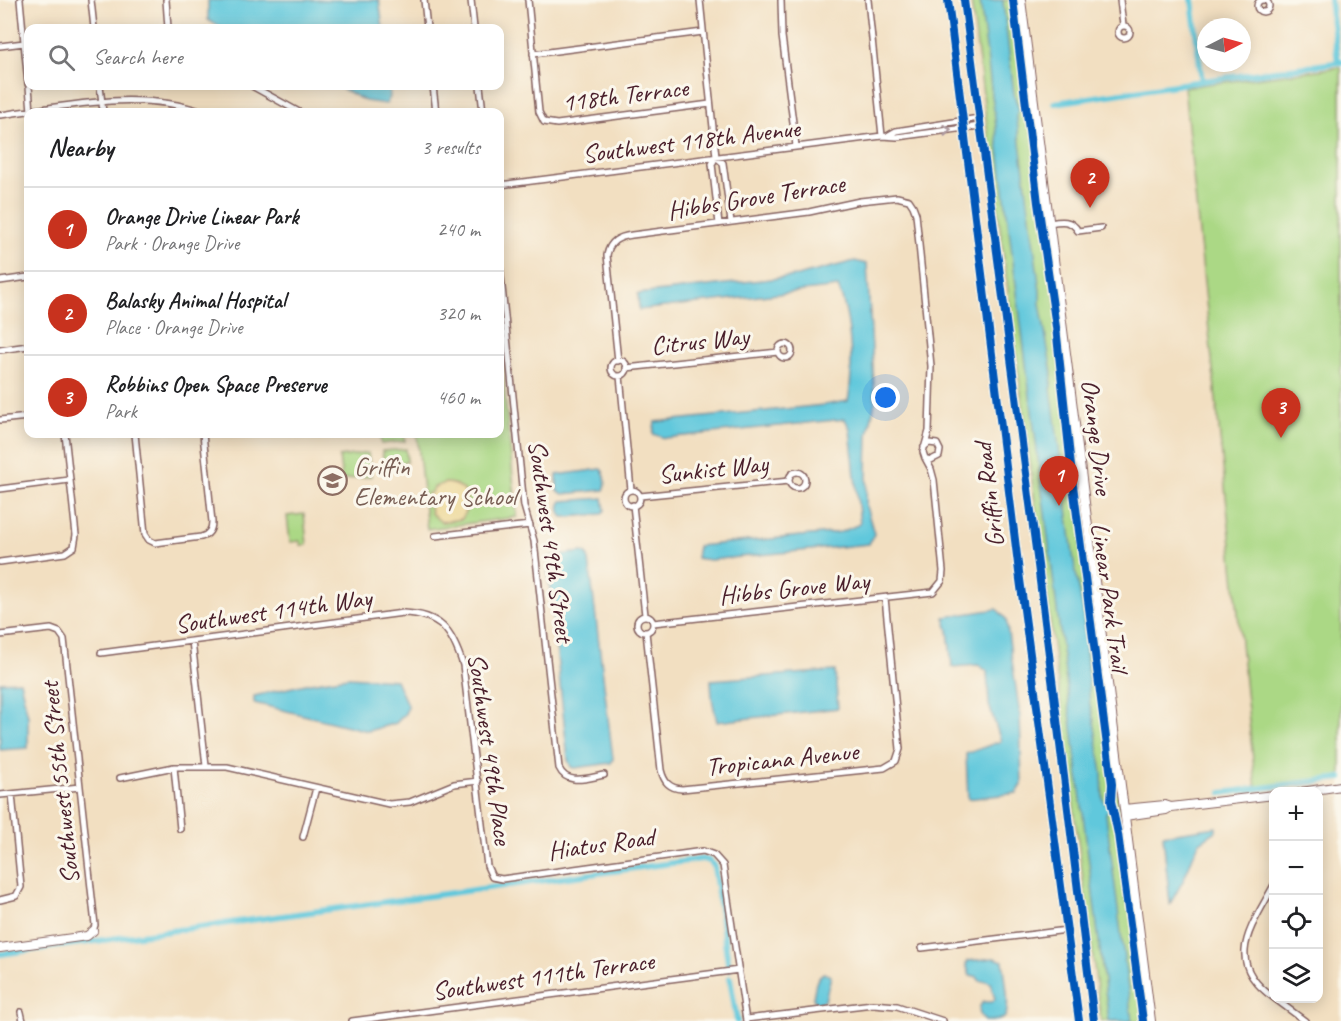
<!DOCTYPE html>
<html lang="en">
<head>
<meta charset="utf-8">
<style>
	:root { --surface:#fff; --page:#f6f6f6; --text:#202124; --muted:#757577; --line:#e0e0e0; --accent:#c8321e }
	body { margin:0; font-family:Caveat,sans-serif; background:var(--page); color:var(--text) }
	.controls { position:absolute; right:18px; bottom:18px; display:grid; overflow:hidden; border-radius:12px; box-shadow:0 3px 15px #0003 }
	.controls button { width:54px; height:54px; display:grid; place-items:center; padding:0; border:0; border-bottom:2px solid var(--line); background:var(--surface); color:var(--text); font:30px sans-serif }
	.compass { position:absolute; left:1197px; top:18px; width:54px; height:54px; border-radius:50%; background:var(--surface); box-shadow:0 3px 15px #0003; rotate:84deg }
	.you { position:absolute; left:886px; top:398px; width:21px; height:21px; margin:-15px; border:4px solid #fff; border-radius:50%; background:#1a73e8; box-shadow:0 0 0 9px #1a73e833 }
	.badge { display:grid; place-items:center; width:39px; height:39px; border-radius:50%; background:var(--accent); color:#fff; font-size:20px; font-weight:700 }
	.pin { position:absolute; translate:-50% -50px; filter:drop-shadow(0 2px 3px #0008) }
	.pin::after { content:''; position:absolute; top:32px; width:21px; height:18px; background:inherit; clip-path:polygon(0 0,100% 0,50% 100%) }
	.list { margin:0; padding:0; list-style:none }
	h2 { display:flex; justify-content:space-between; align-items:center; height:78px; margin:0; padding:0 24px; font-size:26px }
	h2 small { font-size:20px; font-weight:400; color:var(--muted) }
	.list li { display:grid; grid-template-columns:39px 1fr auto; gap:18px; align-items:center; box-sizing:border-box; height:84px; padding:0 24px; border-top:2px solid var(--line) }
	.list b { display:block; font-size:22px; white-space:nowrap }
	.list p { margin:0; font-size:20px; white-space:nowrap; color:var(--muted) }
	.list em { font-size:20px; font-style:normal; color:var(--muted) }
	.icon { flex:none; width:33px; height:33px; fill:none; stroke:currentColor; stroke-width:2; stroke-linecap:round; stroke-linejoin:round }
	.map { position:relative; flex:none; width:1341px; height:1021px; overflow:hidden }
	.search { position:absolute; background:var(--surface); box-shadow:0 3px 15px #0003; left:24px; top:24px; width:480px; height:66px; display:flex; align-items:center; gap:15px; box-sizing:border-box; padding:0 21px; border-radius:12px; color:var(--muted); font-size:22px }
	.panel { position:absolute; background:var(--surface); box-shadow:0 3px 15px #0003; left:24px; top:108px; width:480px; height:330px; border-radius:12px }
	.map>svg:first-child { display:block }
	.green { fill:#abd885; stroke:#7a7c58; stroke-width:1.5 }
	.sand { fill:#eeda9e; stroke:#9c7c64; stroke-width:1.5 }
	.water { fill:#60c8dc; stroke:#557484; stroke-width:1.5 }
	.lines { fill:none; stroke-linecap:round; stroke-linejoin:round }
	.canal { stroke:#60c8dc; stroke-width:6 }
	.street-casing { stroke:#856260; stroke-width:8 }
	.secondary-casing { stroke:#856260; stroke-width:10 }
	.primary-casing { stroke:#856260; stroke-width:10 }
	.street { stroke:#fff; stroke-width:5 }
	.secondary { stroke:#fff; stroke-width:8 }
	.primary { stroke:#fff; stroke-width:8 }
	.cycleway-casing { stroke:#fbf7ec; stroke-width:11 }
	.cycleway { stroke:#0057b8; stroke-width:8 }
	.oneway { stroke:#ae9aa0 }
	.labels { text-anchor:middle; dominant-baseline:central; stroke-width:6; stroke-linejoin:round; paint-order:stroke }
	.street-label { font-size:26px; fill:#4a1f2b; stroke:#fbf7ec }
	.education-label { font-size:26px; fill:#785e54; stroke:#fbf7ec; text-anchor:start }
</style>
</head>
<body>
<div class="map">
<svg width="1341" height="1021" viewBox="0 0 1341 1021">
	<rect width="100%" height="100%" fill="#fbf7ec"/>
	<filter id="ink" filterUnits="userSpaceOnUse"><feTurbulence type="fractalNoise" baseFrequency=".0167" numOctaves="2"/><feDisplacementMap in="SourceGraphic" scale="12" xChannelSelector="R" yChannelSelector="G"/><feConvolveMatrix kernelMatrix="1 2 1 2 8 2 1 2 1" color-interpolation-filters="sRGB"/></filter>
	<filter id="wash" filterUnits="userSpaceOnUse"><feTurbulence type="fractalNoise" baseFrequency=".008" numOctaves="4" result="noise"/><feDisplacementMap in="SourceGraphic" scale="24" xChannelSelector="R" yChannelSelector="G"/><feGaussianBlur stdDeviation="1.35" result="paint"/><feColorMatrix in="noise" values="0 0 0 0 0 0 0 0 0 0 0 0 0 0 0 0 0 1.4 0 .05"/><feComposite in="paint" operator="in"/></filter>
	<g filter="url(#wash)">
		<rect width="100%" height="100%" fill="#f2dfc1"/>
		<!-- green -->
		<path class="green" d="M971,0H1017L1148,1021H1101Z
			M1341,67V777L1256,789L1184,87Z
			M500,348L517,517L427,529L417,434H500Z
			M380,434H404L405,441L381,444Z
			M406,449L407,462L384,465L382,451Z
			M368,453L371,476L342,480L339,457Z
			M304,514L307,545H301L300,541L290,542L287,516Z"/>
		<!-- sand -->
		<path class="sand" d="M445,483C470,484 471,502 462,519L441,522L431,513L428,493L432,492L434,487Z"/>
		<!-- water -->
		<path class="water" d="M208,0H379L383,28H222L208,20Z
			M980,0H1003V2L1014,94L1019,110L1017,113V120L1040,291V303L1052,373L1051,388L1074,562L1083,610L1090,705L1094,721L1102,773L1103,799L1107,806L1110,805L1111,810L1107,811L1106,814L1132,1021H1109Z
			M337,86H389L390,97L386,104L365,101Z
			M855,261L867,264L875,402L868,435L867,473L866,506L874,534L869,544L710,560L696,558L698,546L841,532L860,524L850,429L845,419L665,438L653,434L655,422L824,405L848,401C854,369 851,317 838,287L639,310L638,294L797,276Z
			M601,469C606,474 607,485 604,490L563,494L557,490V475Z
			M603,498L605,510L602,514L567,517H563C559,513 558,505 562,501Z
			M582,552L587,554L589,561L613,759L611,763L575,768L571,767L568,760L548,570L549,560L551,556Z
			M997,609L1006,619L1020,716L1022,785L1017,793L968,799L966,754L1001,741L989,705L987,671L978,665L952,667L948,630L944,617Z
			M835,671L838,708L717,722L712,699L711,680Z
			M348,677L396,680L408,707L404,715L396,723L368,731L254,703V696L310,683Z
			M20,681L28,716V748L0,750V682Z
			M1216,827V831L1200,842L1195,851L1184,879L1170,904L1163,835Z
			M994,958L1003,961C1004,971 1012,1011 1004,1018C999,1021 992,1021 985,1021C979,1016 977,1008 983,1002H992L995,999L991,984L987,981H980L976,976H970L966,964L968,961Z
			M824,973L831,976L825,1000L817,1004L813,998C815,989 815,977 824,973Z"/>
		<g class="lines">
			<!-- canal -->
			<path class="canal" d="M1330,0L1338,62
				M1202,81L1341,62
				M1055,103L1202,81L1192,0
				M1222,793L1341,778
				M1104,808L1115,807
				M0,954L702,859L710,861L714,866L729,969
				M730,978L737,1021"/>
		</g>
	</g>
	<g filter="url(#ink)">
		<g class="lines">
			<defs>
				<path id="street" d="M1257 6a6 6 0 1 1 12 0a6 6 0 1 1-12 0Z
					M20,0L28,84
					M91,0L94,28
					M166,0L168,28
					M424,0L427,28
					M471,0L474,28
					M528,0L539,112L544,122L557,124L710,104
					M700,0L716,157L712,164L719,224
					M781,0L782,36L796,146
					M868,0L882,136
					M1120,0L1123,25
					M1118 32a6 6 0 1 1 12 0a6 6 0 1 1-12 0Z
					M0,46L24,43
					M533,54L703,32
					M29,86L31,112
					M100,86L103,112
					M252,86L299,112
					M433,86L436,112
					M480,86L483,112
					M0,115C67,106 137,89 203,112
					M889,135L896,131L979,118
					M716,157L723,163L731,222
					M500,185L882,136L897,137L980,126
					M1049,223C1061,221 1071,219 1078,231L1101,228
					M500,267L524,506L534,541L559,768C567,786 588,778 604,775
					M0,281L28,277
					M778 351a7 7 0 1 1 14 0a7 7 0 1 1-14 0Z
					M0,350L28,346
					M611 368a8 8 0 1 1 16 0a8 8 0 1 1-16 0Z
					M618,361L607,255C610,241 618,237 632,235L809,212L860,201L897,197L909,200L913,206L916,214L931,366L929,431L923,452L925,458L931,460L939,456L940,450L937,444L929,443L924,447
					M626,368L778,352
					M620,376L631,490
					M0,420L28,417
					M135,434L145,534L149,540L155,543L201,537C209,535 212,530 212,522L203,434
					M789 480a8 8 0 1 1 16 0a8 8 0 1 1-16 0Z
					M0,489L69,480
					M624 498a8 8 0 1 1 16 0a8 8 0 1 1-16 0Z
					M640,496L789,481
					M633,505L645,615
					M435,536L530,525
					M0,562L65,553L74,547L76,535L65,434
					M637 624a8 8 0 1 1 16 0a8 8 0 1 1-16 0Z
					M653,623L933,592L942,581L943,571L934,480L931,469L925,458
					M646,632L661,770C664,782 669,788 682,789L884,768L896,761L900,749L885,598
					M0,635L51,629L59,632L64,639L95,925L93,931
					M192,641L206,766
					M101,653L403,613C441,614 452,631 463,665L487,866L492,877L502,879L703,851L714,855L723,865L746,1021
					M174,767L180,829
					M120,778L174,767H227L389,804L410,802L454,784L478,781
					M0,795L80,787
					M303,837L316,788
					M1274,885C1251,928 1222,962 1274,998
					M0,900L16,896L21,887L12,794
					M922,948L1067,930
					M1274,998L1305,1021
					M21,1012L23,1021
					M746,1019L873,1004L897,1006L943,1021
					M352,1021L739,970"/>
				<path id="secondary" d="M1021,0L1151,1021
					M1301,792L1341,786
					M1124,809L1165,805L1171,807
					M1125,816L1166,810L1171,807L1274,795
					M0,948L87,936L93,931"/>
				<path id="primary" d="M948,0L1019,572L1079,1021
					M964,0L1038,565L1094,1021"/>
			</defs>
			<!-- street casing -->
			<use href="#street" class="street-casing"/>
			<!-- secondary casing -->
			<use href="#secondary" class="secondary-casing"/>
			<!-- primary casing -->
			<use href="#primary" class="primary-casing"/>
			<!-- street -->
			<use href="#street" class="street"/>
			<!-- secondary -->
			<use href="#secondary" class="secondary"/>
			<!-- primary -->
			<use href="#primary" class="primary"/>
			<defs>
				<path id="cycleway" d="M948,0L1019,572L1079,1021
					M964,0L1038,565L1094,1021
					M1013,0L1038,203L1056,327L1073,485L1112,784L1111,801L1118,834L1143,1021"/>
			</defs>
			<!-- cycleway casing -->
			<use href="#cycleway" class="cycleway-casing"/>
			<!-- cycleway -->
			<use href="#cycleway" class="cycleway"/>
		</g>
		<!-- one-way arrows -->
		<defs><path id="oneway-chevron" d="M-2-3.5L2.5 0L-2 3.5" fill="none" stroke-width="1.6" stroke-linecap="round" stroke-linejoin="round" transform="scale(1.5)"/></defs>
		<use class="oneway" href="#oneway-chevron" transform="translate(947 130) rotate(-7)"/>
	</g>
	<!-- icons -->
	<defs>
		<symbol id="school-ring" viewBox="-11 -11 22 22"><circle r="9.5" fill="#fbf7ec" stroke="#8d6e63" stroke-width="1.5"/><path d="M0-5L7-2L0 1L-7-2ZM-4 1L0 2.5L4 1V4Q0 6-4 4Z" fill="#8d6e63"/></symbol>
	</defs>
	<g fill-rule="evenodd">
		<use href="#school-ring" x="316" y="464" width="33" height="33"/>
	</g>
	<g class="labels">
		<!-- street labels -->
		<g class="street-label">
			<text transform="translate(625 95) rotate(-7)">118th Terrace</text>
			<text transform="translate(691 141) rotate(-7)">Southwest 118th Avenue</text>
			<text transform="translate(756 197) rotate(-9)">Hibbs Grove Terrace</text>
			<text transform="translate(700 341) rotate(-6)">Citrus Way</text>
			<text transform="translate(1097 437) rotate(83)">Orange Drive</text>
			<text transform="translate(713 469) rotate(-6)">Sunkist Way</text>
			<text transform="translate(989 495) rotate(-97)">Griffin Road</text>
			<text transform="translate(551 541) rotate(82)">Southwest 49th Street</text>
			<text transform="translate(794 588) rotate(-6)">Hibbs Grove Way</text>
			<text transform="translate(1110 597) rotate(82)">Linear Park Trail</text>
			<text transform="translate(273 611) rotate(-8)">Southwest 114th Way</text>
			<text transform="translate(490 749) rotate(82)">Southwest 49th Place</text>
			<text transform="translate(782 759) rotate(-6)">Tropicana Avenue</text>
			<text transform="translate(60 783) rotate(-96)">Southwest 55th Street</text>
			<text transform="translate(601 844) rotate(-8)">Hiatus Road</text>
			<text transform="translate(543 976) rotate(-8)">Southwest 111th Terrace</text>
		</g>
		<!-- education labels -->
		<g class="education-label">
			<text x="354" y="466">Griffin<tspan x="354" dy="30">Elementary School</tspan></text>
		</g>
	</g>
</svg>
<div class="controls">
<button>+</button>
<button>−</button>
<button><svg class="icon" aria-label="locate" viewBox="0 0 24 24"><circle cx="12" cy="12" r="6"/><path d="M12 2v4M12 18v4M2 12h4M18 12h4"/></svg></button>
<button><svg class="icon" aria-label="layers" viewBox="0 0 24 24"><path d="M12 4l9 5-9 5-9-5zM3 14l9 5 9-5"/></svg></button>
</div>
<svg class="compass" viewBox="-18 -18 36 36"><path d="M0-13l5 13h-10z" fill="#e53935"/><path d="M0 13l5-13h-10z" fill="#757577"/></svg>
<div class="you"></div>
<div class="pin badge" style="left:1059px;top:506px">1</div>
<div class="pin badge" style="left:1090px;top:208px">2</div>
<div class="pin badge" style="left:1281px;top:438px">3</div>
<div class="search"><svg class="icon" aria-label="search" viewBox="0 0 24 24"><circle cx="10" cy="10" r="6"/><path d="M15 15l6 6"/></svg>Search here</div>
<section class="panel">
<h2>Nearby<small>3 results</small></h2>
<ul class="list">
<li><span class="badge">1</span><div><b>Orange Drive Linear Park</b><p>Park · Orange Drive</p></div><em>240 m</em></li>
<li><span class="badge">2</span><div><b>Balasky Animal Hospital</b><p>Place · Orange Drive</p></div><em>320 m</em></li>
<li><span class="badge">3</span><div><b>Robbins Open Space Preserve</b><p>Park</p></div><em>460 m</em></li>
</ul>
</section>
</div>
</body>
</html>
